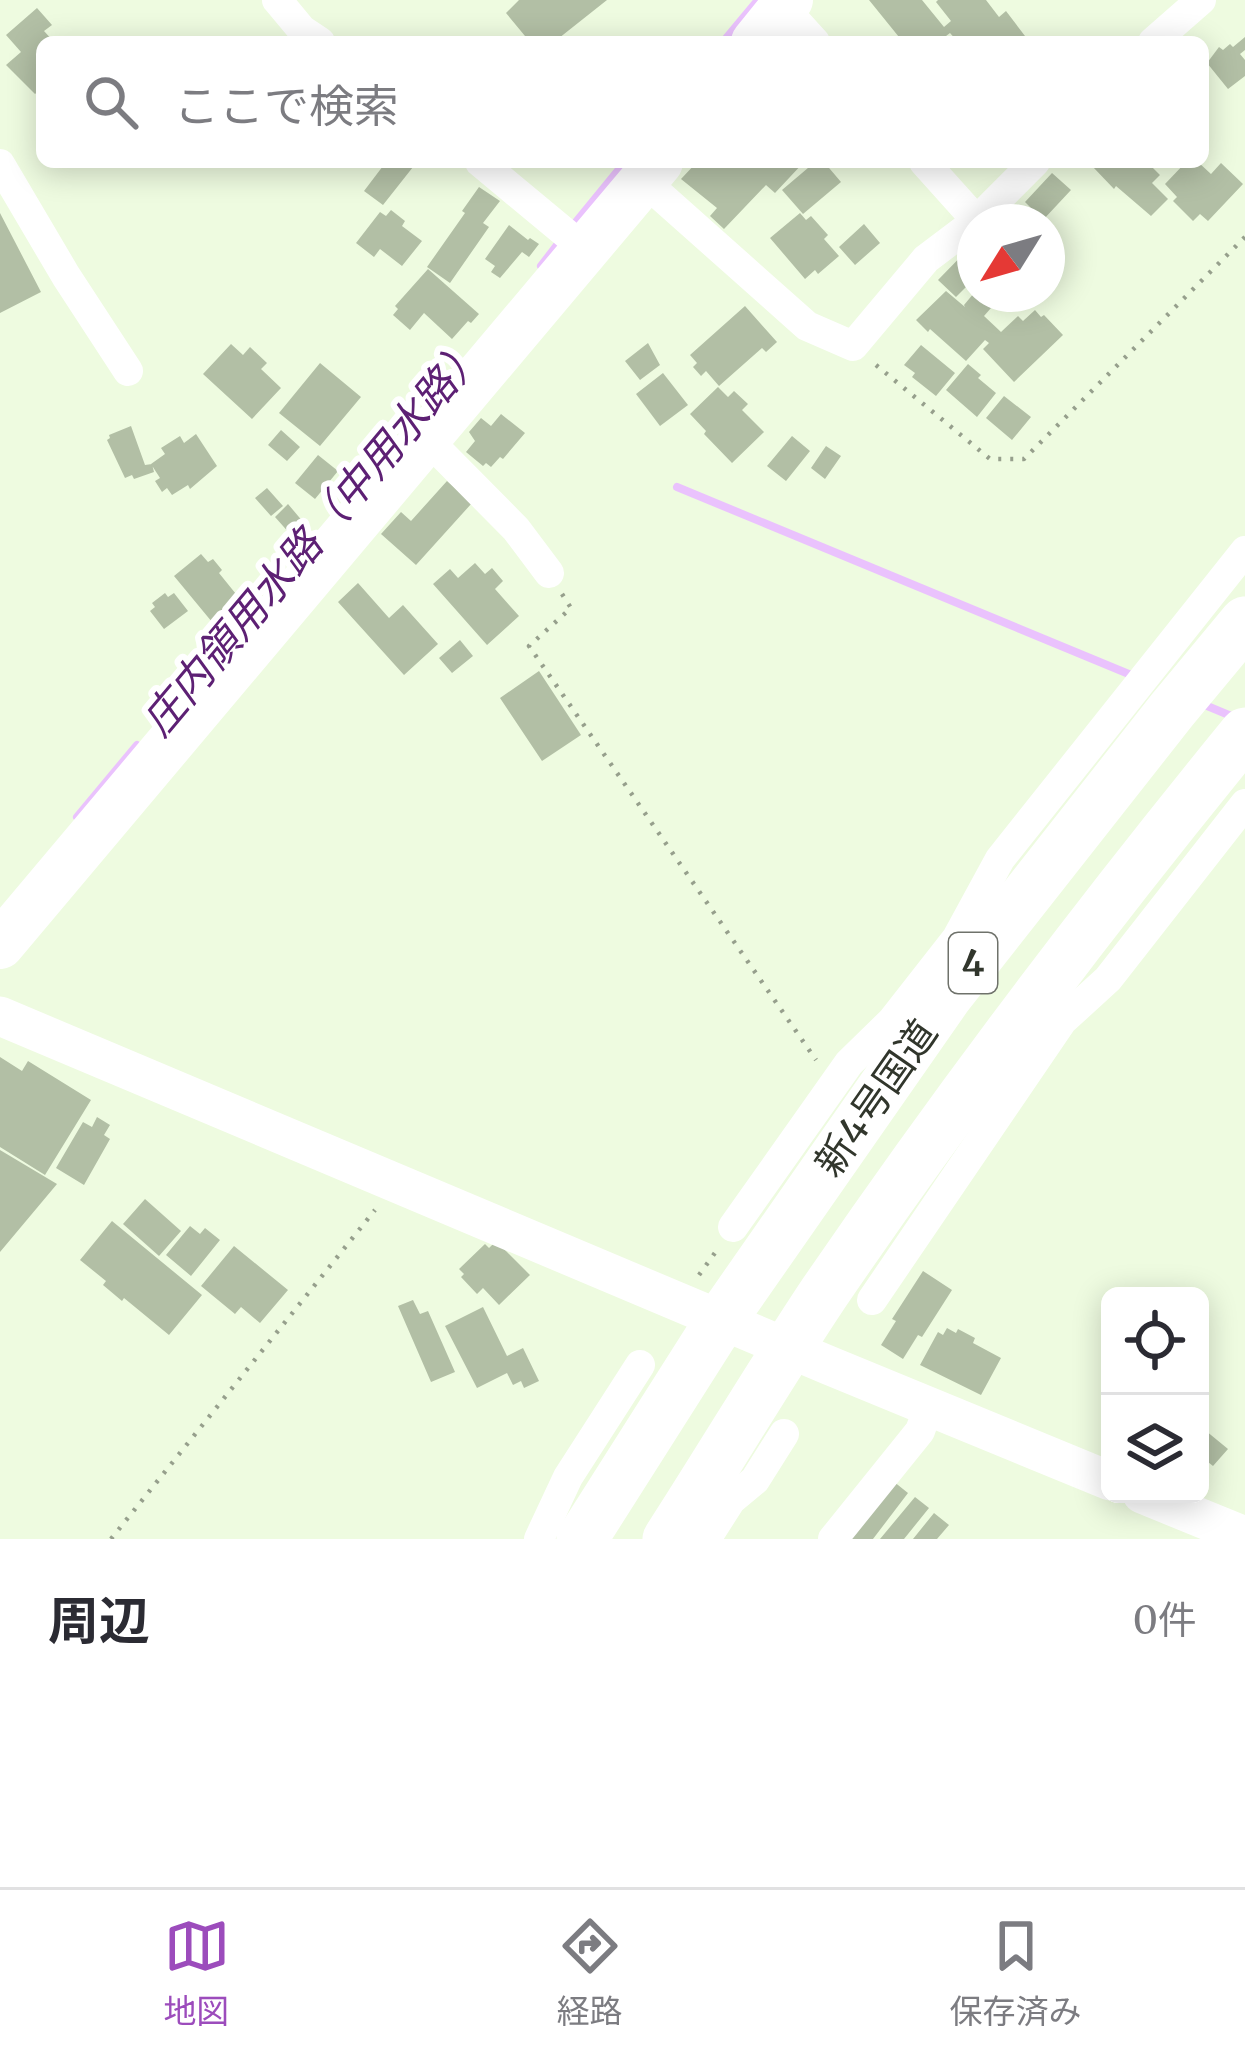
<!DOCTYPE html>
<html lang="ja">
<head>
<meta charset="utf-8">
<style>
	:root { --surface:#fff; --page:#f7f7f7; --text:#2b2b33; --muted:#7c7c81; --line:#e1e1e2; --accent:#9c4cbc }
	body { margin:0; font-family:Merriweather,"Noto Sans JP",serif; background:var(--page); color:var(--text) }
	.controls { position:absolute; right:36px; bottom:36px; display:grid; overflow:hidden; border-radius:18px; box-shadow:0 6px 30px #0003 }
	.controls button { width:108px; height:108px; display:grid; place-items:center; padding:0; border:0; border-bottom:3px solid var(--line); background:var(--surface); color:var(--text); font:60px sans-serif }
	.compass { position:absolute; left:957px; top:204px; width:108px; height:108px; border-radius:50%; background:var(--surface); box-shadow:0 6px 30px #0003; rotate:233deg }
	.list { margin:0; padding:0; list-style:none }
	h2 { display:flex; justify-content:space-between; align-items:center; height:156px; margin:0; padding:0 48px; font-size:51px }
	h2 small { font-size:39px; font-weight:400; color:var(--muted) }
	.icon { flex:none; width:66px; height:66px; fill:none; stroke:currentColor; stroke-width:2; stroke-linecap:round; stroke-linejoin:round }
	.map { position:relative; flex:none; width:1245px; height:1539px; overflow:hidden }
	.search { position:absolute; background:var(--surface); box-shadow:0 6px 30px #0003; left:36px; right:36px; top:36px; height:132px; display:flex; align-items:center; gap:30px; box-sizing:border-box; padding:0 42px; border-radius:18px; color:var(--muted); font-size:45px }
	.sheet { height:348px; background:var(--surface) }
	nav { display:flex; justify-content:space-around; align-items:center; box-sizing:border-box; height:168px; border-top:3px solid var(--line); background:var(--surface); font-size:33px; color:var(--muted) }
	nav a { display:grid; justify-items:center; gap:6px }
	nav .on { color:var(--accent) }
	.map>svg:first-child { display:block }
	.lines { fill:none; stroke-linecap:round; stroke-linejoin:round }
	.stream { stroke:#eac2fd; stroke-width:8 }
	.building { fill:#b2bfa5 }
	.path { stroke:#969f8c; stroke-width:4.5; stroke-dasharray:3 9; stroke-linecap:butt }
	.minor { stroke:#fff; stroke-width:30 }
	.tertiary { stroke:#fff; stroke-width:39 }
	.primary { stroke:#fff; stroke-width:48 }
	.trunk { stroke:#fff; stroke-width:51 }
	.labels { text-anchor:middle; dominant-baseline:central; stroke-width:12; stroke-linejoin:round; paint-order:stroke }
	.shield { fill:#fff; stroke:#6f726b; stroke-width:3 }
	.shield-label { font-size:36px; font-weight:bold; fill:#31362c }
	.street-label { font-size:39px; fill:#31362c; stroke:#fff }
	.water-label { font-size:42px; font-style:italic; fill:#5d2074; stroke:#fff }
</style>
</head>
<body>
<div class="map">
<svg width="1245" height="1539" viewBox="0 0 1245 1539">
	<rect width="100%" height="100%" fill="#eefbe0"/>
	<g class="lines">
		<!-- stream -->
		<path class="stream" d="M723,42L758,0
			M571,228L625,162
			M541,266L561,240
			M677,487L1136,677
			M1200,703L1236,718
			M77,817L137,745"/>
	</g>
	<!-- building -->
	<path class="building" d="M519,0H607L554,42H525L522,38L525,36L506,13Z
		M869,0H922L944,27L951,21L936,2L938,0H986L999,17L1006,11L1025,36L1017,42H958L950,33L938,42H903Z
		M37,8L52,25L44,31L54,42H42V88L35,94L6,65L21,52L6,35Z
		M1245,37V50L1240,54L1245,60V76L1228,89L1207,63L1219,47L1223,50L1230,44L1233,47Z
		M386,162H407L413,167L383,205L364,191Z
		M697,162H762L768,167L772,162H804L775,193L766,185L724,229L710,216L717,208L681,179Z
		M815,162H824L841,182L803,214L782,190Z
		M1092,162H1147L1160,175L1152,183L1168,199L1151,216L1116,186L1114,189L1093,167L1095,165Z
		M1186,162H1198L1211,174L1221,163L1243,184L1208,221L1200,214L1193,221L1173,201L1177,197L1165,184Z
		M1052,173L1071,190L1043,220L1025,202Z
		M479,187L500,201L483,223L489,227L450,283L427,267L465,213L462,211Z
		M391,210L405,221L402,226L422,241L402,266L380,249L374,257L356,243L380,212L386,216Z
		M0,213L41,292L0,313Z
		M800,213L806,220L811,216L828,235L824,239L839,256L818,274L815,270L805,279L770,238Z
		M864,224L880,243L855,265L839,247Z
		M509,225L528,240L530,238L539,244L529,257L522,252L500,278L491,272L495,266L485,259Z
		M975,242V278L956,297L938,280Z
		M428,269L479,314L471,323L468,321L452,339L424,313L410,330L393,315L398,309L395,306Z
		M946,291L965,307L964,305L974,293L991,308L984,316L1001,332L1018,316L1023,321L1035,310L1041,317L1044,315L1063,335L1014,382L983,349L989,343L985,340L966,361L930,329L928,332L916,320Z
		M745,306L777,342L766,352L762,348L719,386L706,371L701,376L693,367L697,363L690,355Z
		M648,343L660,365L640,380L625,361Z
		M231,344L243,355L250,347L267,363L261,369L281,388L252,419L203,374Z
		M921,345L955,373L936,396L912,377L915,373L904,365Z
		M320,363L361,397L320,446L279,413Z
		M968,364L981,375L978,378L996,393L977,417L946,390Z
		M663,373L688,405L660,426L636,394Z
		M718,387L728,397L734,391L748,404L742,410L764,432L732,463L704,434L706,431L690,414Z
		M1004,396L1031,417L1012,440L986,418Z
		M501,414L525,433L503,459L500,457L491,467L486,463L483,466L466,452L475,441L469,432L481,418L491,426Z
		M131,426L145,465L152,464L154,472L134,479L132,475L125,478L107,440L110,438L109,435Z
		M281,430L300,447L287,461L268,445Z
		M196,434L217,466L190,489L188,485L172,495L167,488L162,492L155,481L160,478L151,464L165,454L161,448L180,436L184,443Z
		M792,436L810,451L786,481L767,466Z
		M826,446L841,456L825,479L811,468Z
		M318,455L338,471L315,499L295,483Z
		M447,481L472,503L416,565L381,534L401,512L411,521Z
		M267,488L283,506L271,516L255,498Z
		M288,504L304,523L291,535L275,517Z
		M201,554L208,562L213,559L222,570L219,573L240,599L212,622L174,576Z
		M475,563L485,574L492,568L503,581L495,589L519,616L487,645L433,584L450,569L458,578Z
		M358,583L389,618L403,605L438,644L404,675L338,602Z
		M165,593L168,597L174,593L188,611L164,629L150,611L155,607L152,603Z
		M460,640L473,656L452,673L439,658Z
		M539,671L581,735L542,761L500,698Z
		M0,1057L22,1071L28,1061L91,1100L45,1175L0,1147Z
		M97,1117L110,1125L104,1135L110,1139L84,1185L56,1168L83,1122L92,1127Z
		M0,1150L57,1184L0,1252Z
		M145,1199L181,1231L159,1256L123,1224Z
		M112,1221L202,1295L169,1335L124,1298L122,1301L103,1285L106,1281L80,1260Z
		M190,1226L200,1234L205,1228L220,1240L191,1276L166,1255Z
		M496,1241L530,1275L499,1305L483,1288L477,1294L461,1277L464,1274L459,1269L485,1244L489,1248Z
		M234,1246L288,1290L260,1323L241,1307L235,1314L201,1286Z
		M923,1271L952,1290L922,1337L918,1335L903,1359L881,1345L896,1321L892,1319Z
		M413,1300L420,1314L428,1311L455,1372L431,1382L398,1306Z
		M483,1307L507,1356L523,1348L539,1381L524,1388L521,1381L513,1385L507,1373L477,1388L445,1326Z
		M947,1328L956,1333L958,1329L975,1338L973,1343L1001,1358L981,1395L920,1365L938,1332L943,1335Z
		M1200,1426L1228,1449L1213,1466L1208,1462L1203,1468L1200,1465Z
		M893,1481L908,1493L873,1539H848Z
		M915,1497L929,1508L904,1539H880Z
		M934,1513L949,1525L937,1539H913Z"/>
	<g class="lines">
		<!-- path -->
		<path class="path" d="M876,365L990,459H1024L1245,237
			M562,594L571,608L529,646L816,1060
			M699,1275L717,1250
			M111,1539L375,1210"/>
		<!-- minor -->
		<path class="minor" d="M277,0L302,30L320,42
			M783,7L815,42
			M1153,42L1201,0
			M480,162L586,250
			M924,162L977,221
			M0,164L66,276L128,371
			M644,181L807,326L853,346L926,259L975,222
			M975,222L1035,162
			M426,438L516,529L549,573
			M733,1227L849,1063L892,1021L957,938L1000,859L1245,551
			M872,1300L1062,1021L1108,979L1245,804
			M539,1539L568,1477L640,1365
			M706,1539L731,1500L755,1480L784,1434
			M833,1539L920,1431L929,1406"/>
		<!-- tertiary -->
		<path class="tertiary" d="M0,1016L828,1365L1110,1481
			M1142,1494L1245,1536"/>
		<!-- primary -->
		<path class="primary" d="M755,42L789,0
			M0,945L659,162"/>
		<!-- trunk -->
		<path class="trunk" d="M582,1539L721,1320L947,996L1172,710L1245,622
			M668,1539C721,1457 770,1374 824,1293C956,1100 1097,914 1245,733"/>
	</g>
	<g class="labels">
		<!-- shield labels -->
		<rect class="shield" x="949" y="933" width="48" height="60" rx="9"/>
		<g class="shield-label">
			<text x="973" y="963">4</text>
		</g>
		<!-- street labels -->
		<g class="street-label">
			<text transform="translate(876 1098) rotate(-55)">新4号国道</text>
		</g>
		<!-- water labels -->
		<g class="water-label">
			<text transform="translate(313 536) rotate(-50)">庄内領用水路（中用水路）</text>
		</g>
	</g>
</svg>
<div class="controls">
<button><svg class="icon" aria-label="locate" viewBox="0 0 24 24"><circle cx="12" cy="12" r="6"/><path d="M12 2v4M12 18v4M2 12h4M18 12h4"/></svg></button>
<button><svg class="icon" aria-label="layers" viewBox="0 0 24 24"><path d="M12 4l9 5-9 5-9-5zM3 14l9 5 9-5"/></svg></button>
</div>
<svg class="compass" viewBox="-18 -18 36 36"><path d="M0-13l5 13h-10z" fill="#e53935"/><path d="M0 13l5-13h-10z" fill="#7c7c81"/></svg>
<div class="search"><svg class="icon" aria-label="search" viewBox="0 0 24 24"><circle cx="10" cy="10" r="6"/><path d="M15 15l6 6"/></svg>ここで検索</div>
</div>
<section class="sheet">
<h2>周辺<small>0件</small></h2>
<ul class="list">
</ul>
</section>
<nav>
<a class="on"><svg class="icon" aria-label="map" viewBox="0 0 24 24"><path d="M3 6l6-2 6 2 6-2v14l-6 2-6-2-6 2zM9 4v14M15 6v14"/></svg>地図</a>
<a><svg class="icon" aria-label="directions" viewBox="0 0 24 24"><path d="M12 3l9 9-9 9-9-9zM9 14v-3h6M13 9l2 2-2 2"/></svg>経路</a>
<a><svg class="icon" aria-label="saved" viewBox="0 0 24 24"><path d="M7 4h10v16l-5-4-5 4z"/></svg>保存済み</a>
</nav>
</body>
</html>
